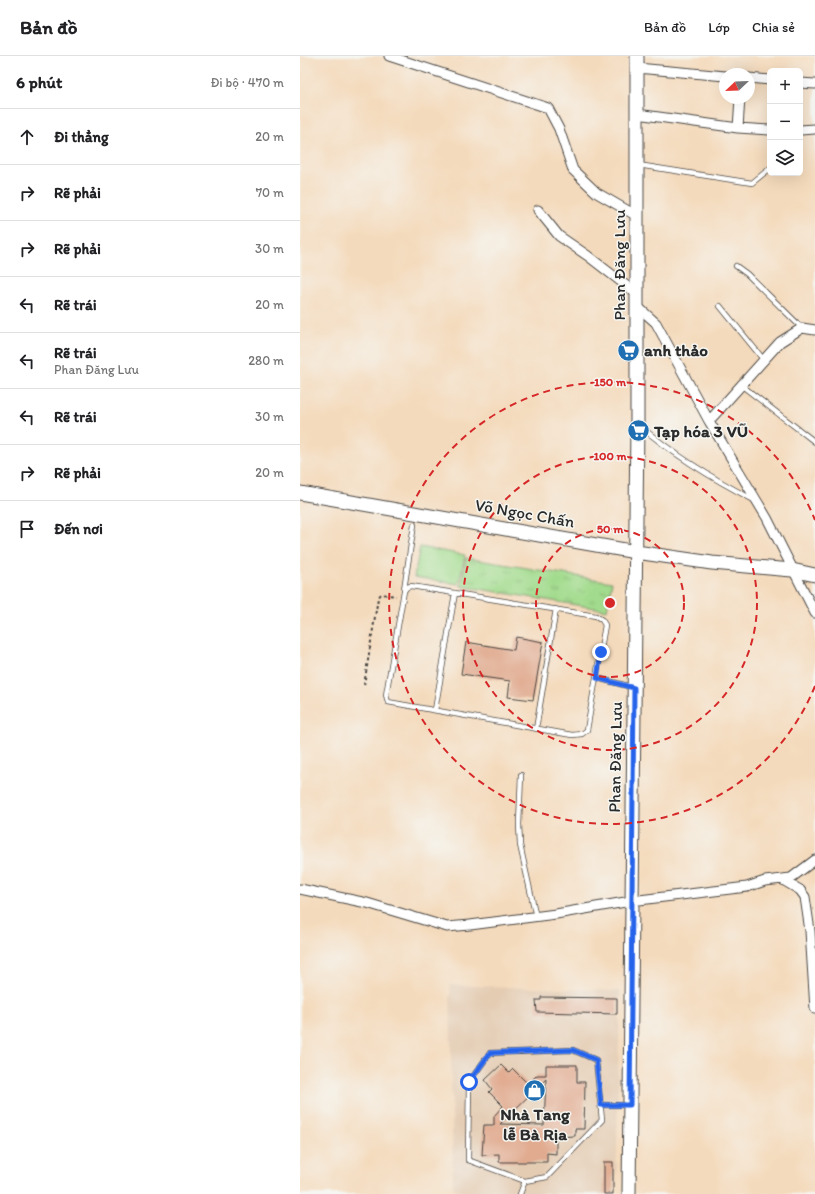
<!DOCTYPE html>
<html lang="vi">
<head>
<meta charset="utf-8">
<style>
	:root { --surface:#fff; --page:#f6f6f6; --text:#202124; --muted:#757577; --line:#e0e0e0 }
	body { margin:0; font-family:Itim,sans-serif; background:var(--page); color:var(--text) }
	.controls { position:absolute; right:12px; top:12px; display:grid; overflow:hidden; border-radius:6px; box-shadow:0 4px 16px #0002 }
	.controls button { width:36px; height:36px; display:grid; place-items:center; padding:0; border:0; border-bottom:1px solid var(--line); background:var(--surface); color:var(--text); font:20px sans-serif }
	.compass { position:absolute; left:419px; top:12px; width:36px; height:36px; border-radius:50%; background:var(--surface); box-shadow:0 4px 16px #0002; rotate:247deg }
	.stop { position:absolute; width:12px; height:12px; margin:-9px; border:3px solid #2563eb; border-radius:50%; background:#fff }
	.stop.end { background:#2563eb; border-color:#fff; box-shadow:0 1px 4px #0008 }
	.list { margin:0; padding:0; list-style:none }
	h2 { display:flex; justify-content:space-between; align-items:center; height:52px; margin:0; padding:0 16px; font-size:17px }
	h2 small { font-size:13px; font-weight:400; color:var(--muted) }
	.list li { display:grid; grid-template-columns:26px 1fr auto; gap:12px; align-items:center; box-sizing:border-box; height:56px; padding:0 16px; border-top:1px solid var(--line) }
	.list b { display:block; font-size:15px; white-space:nowrap }
	.list p { margin:0; font-size:13px; white-space:nowrap; color:var(--muted) }
	.list em { font-size:13px; font-style:normal; color:var(--muted) }
	.icon { flex:none; width:22px; height:22px; fill:none; stroke:currentColor; stroke-width:2; stroke-linecap:round; stroke-linejoin:round }
	.map { position:relative; flex:none; width:515px; height:1138px; overflow:hidden }
	header { display:flex; align-items:center; gap:24px; box-sizing:border-box; height:56px; padding:0 20px; background:var(--surface); border-bottom:1px solid var(--line) }
	header strong { font-size:19px }
	nav { display:flex; gap:22px; margin-inline-start:auto; font-size:14px }
	main { display:flex }
	aside { flex:1; background:var(--surface) }
	.map>svg:first-child { display:block }
	.built { fill:#e4ccb3 }
	.grass { fill:url(#grass-tufts); stroke:#66835c }
	.pitch { fill:#a2db8d; stroke:#66835c }
	.building { fill:#e1ab90; fill-rule:evenodd }
	.lines { fill:none; stroke-linecap:round; stroke-linejoin:round }
	.lane-casing { stroke:#494541; stroke-width:6 }
	.street-casing { stroke:#494541; stroke-width:11 }
	.secondary-casing { stroke:#494541; stroke-width:15 }
	.path { stroke:#494541; stroke-width:2; stroke-dasharray:3 3; stroke-linecap:butt }
	.lane { stroke:#fff; stroke-width:4.5 }
	.street { stroke:#fff; stroke-width:9 }
	.secondary { stroke:#fff; stroke-width:13 }
	.route { stroke:#2563eb; stroke-width:5 }
	.ring { fill:none; stroke:#d62828; stroke-width:2; stroke-dasharray:7 5 }
	.labels { text-anchor:middle; dominant-baseline:central; stroke-width:3; stroke-linejoin:round; paint-order:stroke }
	.street-label { font-size:17px; fill:#2b2b2b; stroke:#f6f6f2 }
	.poi-label { font-size:17px; font-weight:bold; fill:#2b2b2b; stroke:#f6f6f2; text-anchor:start }
	.centre { fill:#d62828; stroke:#f6f6f2; stroke-width:2 }
	.ring-label { font-size:12px; text-anchor:middle; font-weight:bold; fill:#d62828; stroke:#f6f6f2; stroke-width:3; stroke-linejoin:round; paint-order:stroke }
</style>
</head>
<body>
<header>
<strong>Bản đồ</strong>
<nav><a>Bản đồ</a><a>Lớp</a><a>Chia sẻ</a></nav>
</header>
<main>
<aside>
<h2>6 phút<small>Đi bộ · 470 m</small></h2>
<ul class="list">
<li><svg class="icon" aria-label="ahead" viewBox="0 0 24 24"><path d="M12 20V5M6 11l6-6 6 6"/></svg><div><b>Đi thẳng</b></div><em>20 m</em></li>
<li><svg class="icon" aria-label="right" viewBox="0 0 24 24"><path d="M7 20v-9h11M14 6l5 5-5 5"/></svg><div><b>Rẽ phải</b></div><em>70 m</em></li>
<li><svg class="icon" aria-label="right" viewBox="0 0 24 24"><path d="M7 20v-9h11M14 6l5 5-5 5"/></svg><div><b>Rẽ phải</b></div><em>30 m</em></li>
<li><svg class="icon" aria-label="left" viewBox="0 0 24 24"><path d="M17 20v-9H6M10 6l-5 5 5 5"/></svg><div><b>Rẽ trái</b></div><em>20 m</em></li>
<li><svg class="icon" aria-label="left" viewBox="0 0 24 24"><path d="M17 20v-9H6M10 6l-5 5 5 5"/></svg><div><b>Rẽ trái</b><p>Phan Đăng Lưu</p></div><em>280 m</em></li>
<li><svg class="icon" aria-label="left" viewBox="0 0 24 24"><path d="M17 20v-9H6M10 6l-5 5 5 5"/></svg><div><b>Rẽ trái</b></div><em>30 m</em></li>
<li><svg class="icon" aria-label="right" viewBox="0 0 24 24"><path d="M7 20v-9h11M14 6l5 5-5 5"/></svg><div><b>Rẽ phải</b></div><em>20 m</em></li>
<li><svg class="icon" aria-label="arrive" viewBox="0 0 24 24"><path d="M6 21V4h12l-3 4 3 4H6"/></svg><div><b>Đến nơi</b></div></li>
</ul>
</aside>
<div class="map">
<svg width="515" height="1138" viewBox="0 0 515 1138">
	<defs>
		<pattern id="grass-tufts" width="24" height="20" patternUnits="userSpaceOnUse"><rect width="24" height="20" fill="#a2db8d"/><path d="M3 7l-1-3M5 7V3M7 7l1-3M15 17l-1-3M17 17v-4M19 17l1-3" fill="none" stroke="#8cbc7a"/></pattern>
	</defs>
	<rect width="100%" height="100%" fill="#f6f6f2"/>
	<filter id="ink" filterUnits="userSpaceOnUse"><feTurbulence type="fractalNoise" baseFrequency=".025" numOctaves="2"/><feDisplacementMap in="SourceGraphic" scale="8" xChannelSelector="R" yChannelSelector="G"/><feConvolveMatrix kernelMatrix="1 2 1 2 8 2 1 2 1" color-interpolation-filters="sRGB"/></filter>
	<filter id="wash" filterUnits="userSpaceOnUse"><feTurbulence type="fractalNoise" baseFrequency=".012" numOctaves="4" result="noise"/><feDisplacementMap in="SourceGraphic" scale="16" xChannelSelector="R" yChannelSelector="G"/><feGaussianBlur stdDeviation="0.9" result="paint"/><feColorMatrix in="noise" values="0 0 0 0 0 0 0 0 0 0 0 0 0 0 0 0 0 1.4 0 .05"/><feComposite in="paint" operator="in"/></filter>
	<g filter="url(#wash)">
		<rect width="100%" height="100%" fill="#f4dabc"/>
		<!-- built -->
		<path class="built" d="M150,929L320,935L316,1138H168L153,1132Z"/>
		<!-- grass -->
		<path class="grass" d="M166,502L312,526L307,554L161,530Z"/>
		<!-- pitch -->
		<path class="pitch" d="M120,491L165,499L159,528L114,521Z"/>
		<g id="blocks">
			<!-- building -->
			<path class="building" d="M216,581L243,586L233,644L208,641L210,625L161,618L166,586L214,594Z
				M241,941L317,942V958L237,956L236,944H241Z
				M201,1009L209,1017L213,1013L228,1028L237,1019H246V1009H277V1026H285L284,1073H275V1080L256,1081V1098L247,1097V1106H199V1098L182,1099L184,1069H194V1060L203,1050L189,1036L192,1033L185,1024ZM246,1023L244,1069L200,1068Z
				M304,1106H313V1138H304Z"/>
		</g>
	</g>
	<g filter="url(#ink)">
		<use href="#blocks" fill-opacity="0" stroke="#494541" stroke-width="1"/>
		<g class="lines">
			<defs>
				<path id="lane" d="M338,109L452,127L468,114
					M436,210L447,218L502,272
					M420,250L463,303
					M441,329L515,386
					M339,369C374,399 413,423 454,444
					M111,530L296,560L302,564L305,569L287,674L282,678L272,679L88,646L86,639L104,535L107,531Z
					M104,533L114,469
					M297,622L332,631
					M135,654L155,537
					M236,673L256,553
					M221,719L219,768L220,789L236,861
					M273,994L296,1004L302,1064L247,1121L225,1125L168,1104L169,1026L190,997Z
					M301,1049H328
					M220,1138L225,1125"/>
				<path id="street" d="M89,0L248,52L259,73L273,114L297,137L337,160
					M337,12L425,20
					M449,22L470,24
					M500,27L515,28
					M337,58L438,72L470,74
					M438,72L440,42
					M500,74L515,73
					M238,154L259,180L288,200L337,238
					M337,250L356,267L409,365L467,462L515,557
					M409,365L480,286L502,272L515,274
					M483,824L500,834L505,841L510,875L515,953
					M0,833L67,847L147,871L170,869L256,858L331,845L447,831L465,825L491,822L515,804"/>
				<path id="secondary" d="M0,437L336,496L412,507L492,514L515,519
					M329,1138L337,367V0"/>
			</defs>
			<!-- lane casing -->
			<use href="#lane" class="lane-casing"/>
			<!-- street casing -->
			<use href="#street" class="street-casing"/>
			<!-- secondary casing -->
			<use href="#secondary" class="secondary-casing"/>
			<!-- path -->
			<path class="path" d="M64,629L78,542L81,538L96,540"/>
			<!-- lane -->
			<use href="#lane" class="lane"/>
			<!-- street -->
			<use href="#street" class="street"/>
			<!-- secondary -->
			<use href="#secondary" class="secondary"/>
		</g>
	</g>
	<g class="lines" filter="url(#ink)">
		<!-- route -->
		<path class="route" d="M169,1026L190,997L273,994L296,1004L301,1049H330L334,632L297,622L301,596"/>
	</g>
	<!-- distance rings -->
	<g class="ring">
		<circle cx="310" cy="547" r="74"/>
		<circle cx="310" cy="547" r="147"/>
		<path d="M515 630A221 221 0 1 1 515 464"/>
	</g>
	<!-- icons -->
	<defs>
		<symbol id="supermarket-disc" viewBox="-11 -11 22 22"><circle r="9.5" fill="#1f6fb2" stroke="#f6f6f2"/><path d="M-6-5.5h2.5l.6 2H6L4.5 2H-2.5L-4.4-4H-6ZM-1.5 3.2a1.3 1.3 0 1 0 .1 0ZM3 3.2a1.3 1.3 0 1 0 .1 0Z" fill="#fff"/></symbol>
		<symbol id="shop-disc" viewBox="-11 -11 22 22"><circle r="9.5" fill="#1f6fb2" stroke="#f6f6f2"/><path d="M-5-2.5h2.3a2.7 3.5 0 0 1 5.4 0H5L5.5 6h-11ZM-1.5-2.5h3a1.5 2.3 0 0 0-3 0Z" fill="#fff"/></symbol>
	</defs>
	<g fill-rule="evenodd">
		<use href="#supermarket-disc" x="316" y="282" width="25" height="25"/>
		<use href="#supermarket-disc" x="326" y="362" width="25" height="25"/>
		<use href="#shop-disc" x="222" y="1022" width="25" height="25"/>
	</g>
	<g class="labels">
		<!-- street labels -->
		<g class="street-label">
			<text transform="translate(319 209) rotate(-90)">Phan Đăng Lưu</text>
			<text transform="translate(225 457) rotate(10)">Võ Ngọc Chấn</text>
			<text transform="translate(315 701) rotate(-89)">Phan Đăng Lưu</text>
		</g>
		<!-- poi labels -->
		<g class="poi-label">
			<text x="344" y="294">anh thảo</text>
			<text x="354" y="375">Tạp hóa 3 VŨ</text>
			<text x="235" y="1058" text-anchor="middle">Nhà Tang<tspan x="235" dy="20">lễ Bà Rịa</tspan></text>
		</g>
	</g>
	<circle cx="310" cy="547" r="6" class="centre"/>
	<g class="ring-label">
		<text x="310" y="330">150 m</text>
		<text x="310" y="404">100 m</text>
		<text x="310" y="477">50 m</text>
	</g>
</svg>
<div class="controls">
<button>+</button>
<button>−</button>
<button><svg class="icon" aria-label="layers" viewBox="0 0 24 24"><path d="M12 4l9 5-9 5-9-5zM3 14l9 5 9-5"/></svg></button>
</div>
<svg class="compass" viewBox="-18 -18 36 36"><path d="M0-13l5 13h-10z" fill="#e53935"/><path d="M0 13l5-13h-10z" fill="#757577"/></svg>
<div class="stop" style="left:169px;top:1026px"></div>
<div class="stop end" style="left:301px;top:596px"></div>
</div>
</main>
</body>
</html>
